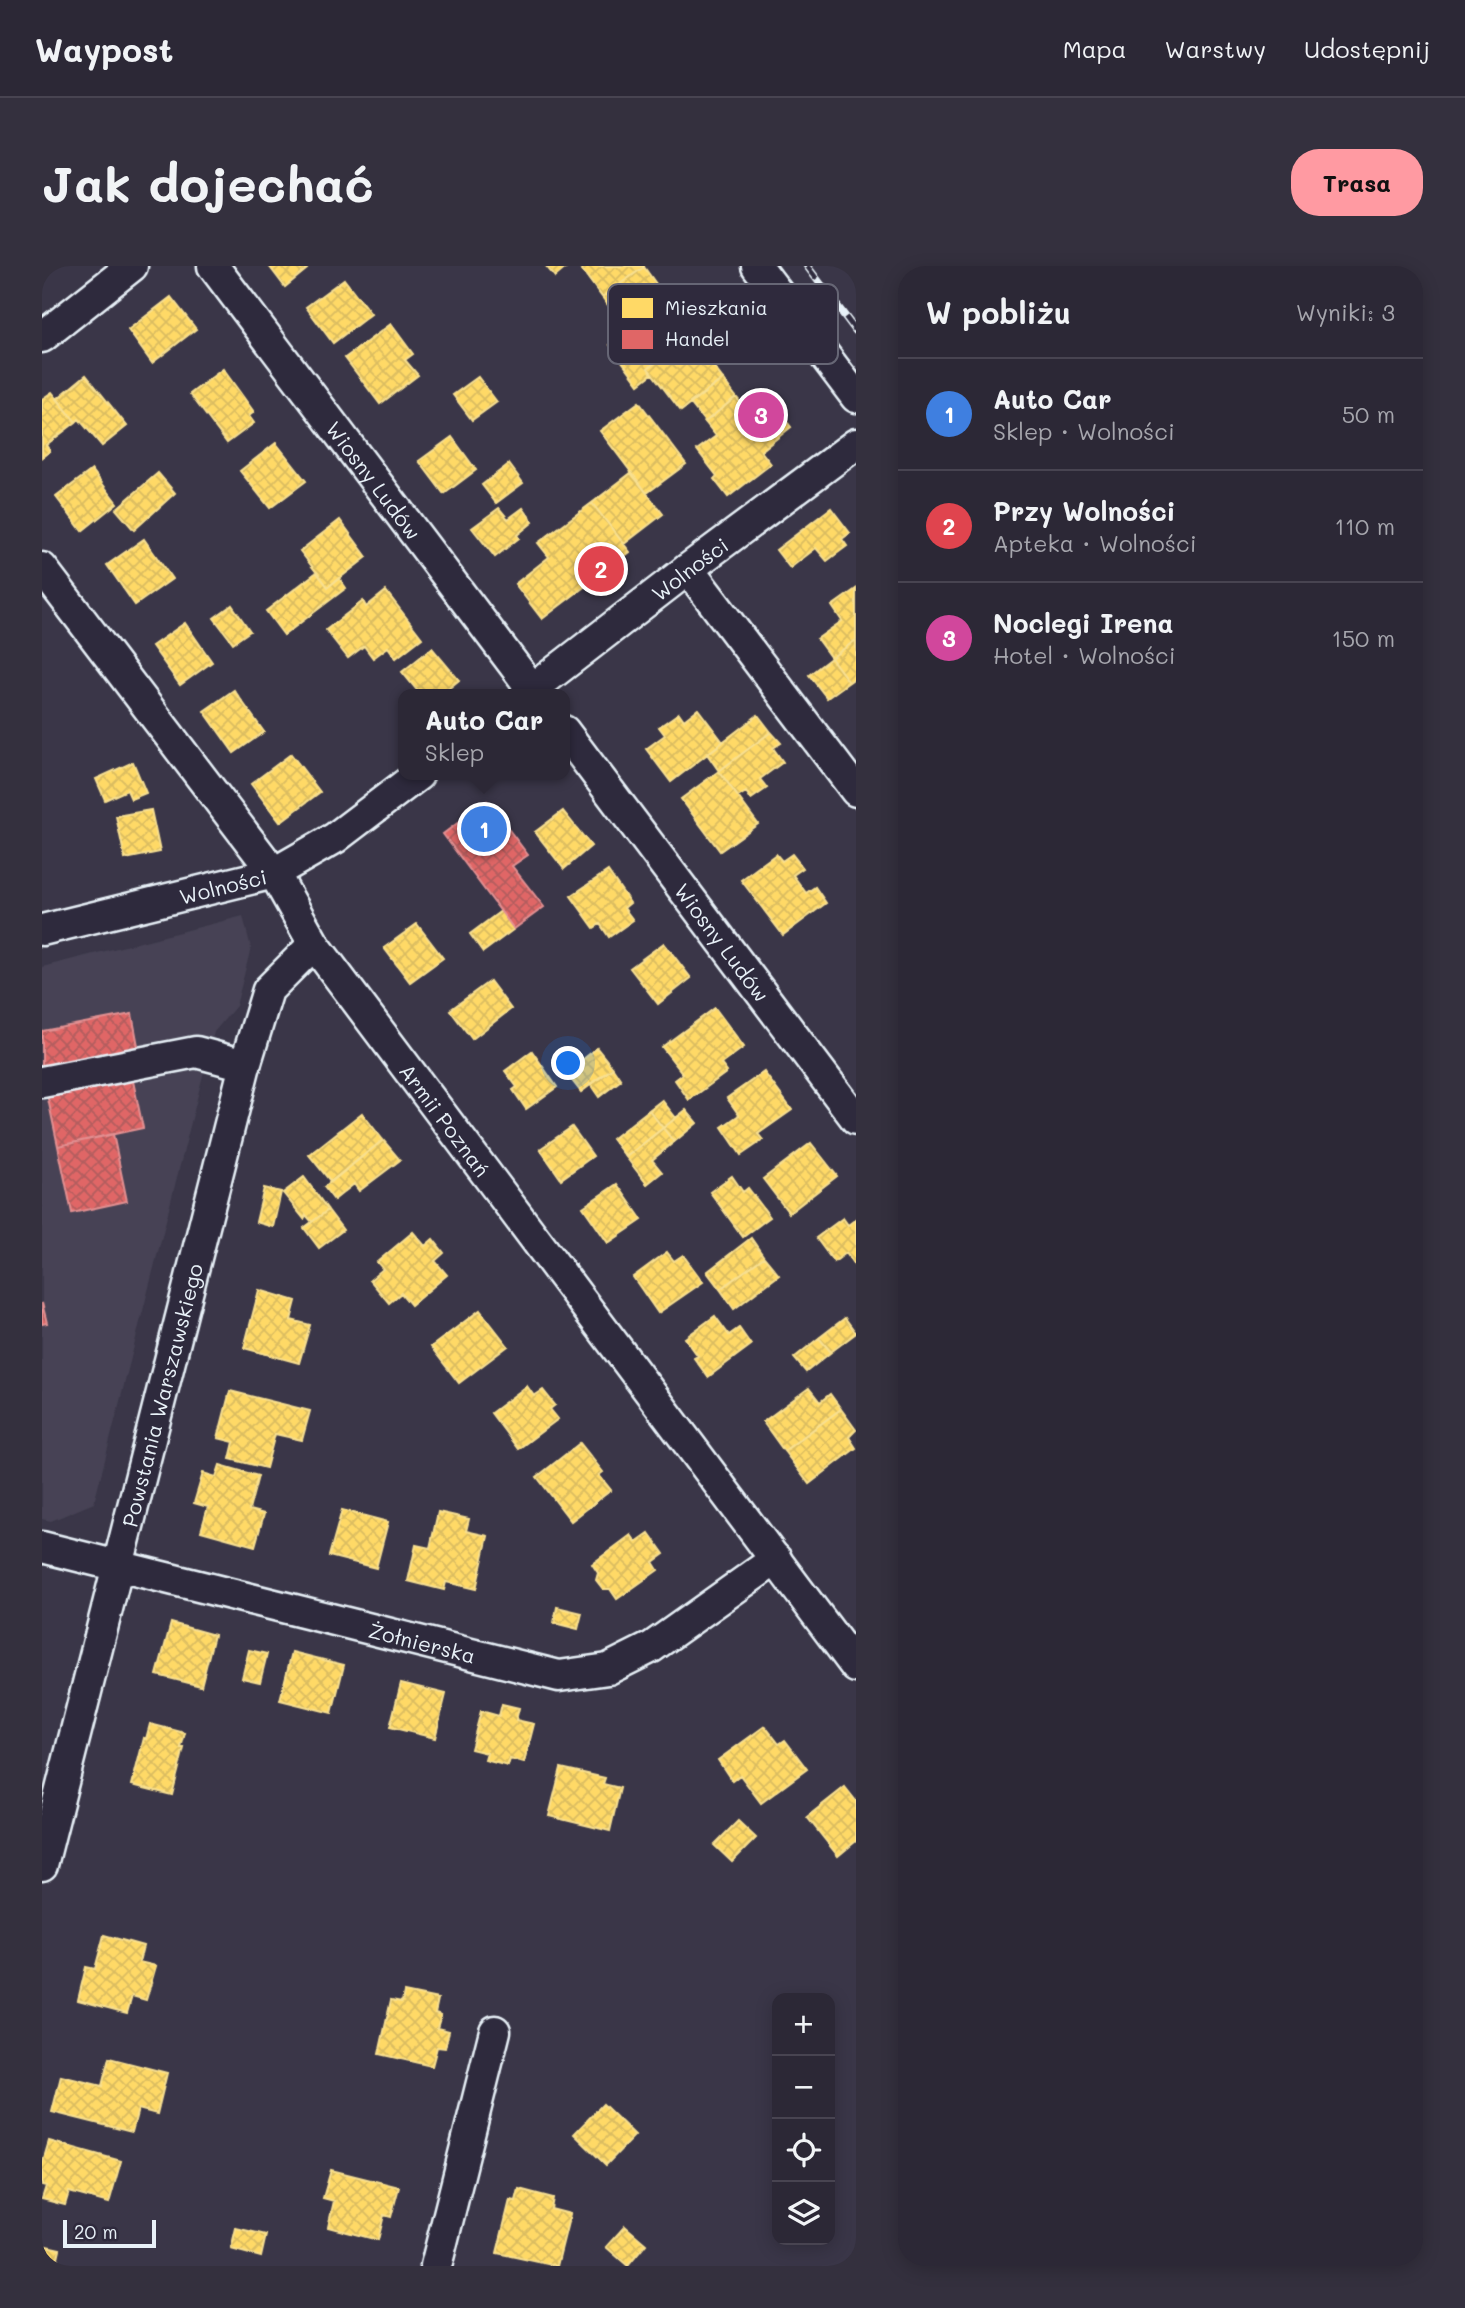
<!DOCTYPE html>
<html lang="pl">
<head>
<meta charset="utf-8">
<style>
	:root { --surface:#2c2836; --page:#34303e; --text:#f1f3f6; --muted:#a6a6ad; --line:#484451; --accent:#ff9aa2 }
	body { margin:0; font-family:Mali,sans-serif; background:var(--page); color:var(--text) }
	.controls { position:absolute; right:21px; bottom:21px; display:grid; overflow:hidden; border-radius:14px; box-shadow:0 4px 18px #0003 }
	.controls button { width:63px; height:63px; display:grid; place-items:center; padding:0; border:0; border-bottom:2px solid var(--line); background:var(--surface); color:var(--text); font:35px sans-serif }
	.scale { position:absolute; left:21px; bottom:18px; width:93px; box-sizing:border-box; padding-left:7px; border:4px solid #e8f1f8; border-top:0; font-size:19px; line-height:24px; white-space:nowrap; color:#e8f1f8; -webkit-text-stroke:5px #2f2a3d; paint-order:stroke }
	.you { position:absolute; left:527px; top:798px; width:24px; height:24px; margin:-18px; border:5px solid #fff; border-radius:50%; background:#1a73e8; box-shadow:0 0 0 10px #1a73e833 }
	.badge { display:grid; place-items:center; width:46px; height:46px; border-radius:50%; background:var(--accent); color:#fff; font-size:23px; font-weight:700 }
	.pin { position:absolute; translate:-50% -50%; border:4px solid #fff; box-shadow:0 2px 7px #0006 }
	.popup { position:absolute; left:356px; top:423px; width:172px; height:91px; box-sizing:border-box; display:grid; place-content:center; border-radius:14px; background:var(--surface); filter:drop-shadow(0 2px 5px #0005); font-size:23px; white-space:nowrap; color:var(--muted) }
	.popup b { font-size:26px; color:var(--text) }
	.popup::after { content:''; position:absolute; left:50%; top:100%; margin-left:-14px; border:14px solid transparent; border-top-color:var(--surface) }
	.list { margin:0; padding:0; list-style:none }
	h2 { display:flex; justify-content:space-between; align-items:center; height:91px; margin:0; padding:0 28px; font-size:30px }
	h2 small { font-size:23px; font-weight:400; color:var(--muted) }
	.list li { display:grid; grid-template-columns:46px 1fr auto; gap:21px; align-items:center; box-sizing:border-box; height:112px; padding:0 28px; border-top:2px solid var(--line) }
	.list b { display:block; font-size:26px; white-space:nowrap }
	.list p { margin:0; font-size:23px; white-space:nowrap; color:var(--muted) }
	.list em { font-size:23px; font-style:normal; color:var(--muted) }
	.icon { flex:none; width:38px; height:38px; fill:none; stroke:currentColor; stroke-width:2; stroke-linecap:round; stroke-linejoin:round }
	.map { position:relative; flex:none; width:814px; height:2000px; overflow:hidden; border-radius:28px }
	header { display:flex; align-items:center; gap:42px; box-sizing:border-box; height:98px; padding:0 35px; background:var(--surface); border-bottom:2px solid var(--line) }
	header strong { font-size:33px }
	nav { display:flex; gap:38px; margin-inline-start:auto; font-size:24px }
	.intro { display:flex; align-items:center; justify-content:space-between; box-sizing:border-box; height:168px; padding:0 42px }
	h1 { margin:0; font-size:49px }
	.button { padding:18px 32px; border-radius:28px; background:var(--accent); color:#111; font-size:24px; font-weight:700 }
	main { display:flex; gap:42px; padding:0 42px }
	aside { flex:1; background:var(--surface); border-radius:28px; box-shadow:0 4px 18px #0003 }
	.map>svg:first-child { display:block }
	.built { fill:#464354 }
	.homes { fill:url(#homes-cross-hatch); stroke:#f8e092; stroke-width:2 }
	.shops { fill:url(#shops-cross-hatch); stroke:#e29092; stroke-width:2 }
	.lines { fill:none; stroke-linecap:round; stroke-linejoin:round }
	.minor-casing { stroke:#e8f1f8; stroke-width:35 }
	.minor { stroke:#2f2a3d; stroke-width:30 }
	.rail-casing { stroke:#e8f1f8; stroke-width:8 }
	.rail { stroke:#2f2a3d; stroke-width:5; stroke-dasharray:16; stroke-linecap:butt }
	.labels { text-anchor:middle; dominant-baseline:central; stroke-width:7; stroke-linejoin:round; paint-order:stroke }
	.street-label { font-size:21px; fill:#e8f1f8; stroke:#2f2a3d }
	.key { fill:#2f2a3d; stroke:#666675; stroke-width:2 }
	.key-label { font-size:19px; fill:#e8f1f8 }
</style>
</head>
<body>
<header>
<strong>Waypost</strong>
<nav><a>Mapa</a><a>Warstwy</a><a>Udostępnij</a></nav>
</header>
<div class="intro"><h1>Jak dojechać</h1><a class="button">Trasa</a></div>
<main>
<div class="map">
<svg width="814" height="2000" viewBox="0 0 814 2000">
	<defs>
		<pattern id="homes-cross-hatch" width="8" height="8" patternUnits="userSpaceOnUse" patternTransform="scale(1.75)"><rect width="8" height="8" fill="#ffd966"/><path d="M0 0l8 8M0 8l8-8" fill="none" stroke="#dabc60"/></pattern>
		<pattern id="shops-cross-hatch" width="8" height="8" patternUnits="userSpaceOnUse" patternTransform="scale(1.75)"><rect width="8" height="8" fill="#e06666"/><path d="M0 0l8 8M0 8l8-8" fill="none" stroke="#b25d5e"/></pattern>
	</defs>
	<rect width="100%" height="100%" fill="#3a3648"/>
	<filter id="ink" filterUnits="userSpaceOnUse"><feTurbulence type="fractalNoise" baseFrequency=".0143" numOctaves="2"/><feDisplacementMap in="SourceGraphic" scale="14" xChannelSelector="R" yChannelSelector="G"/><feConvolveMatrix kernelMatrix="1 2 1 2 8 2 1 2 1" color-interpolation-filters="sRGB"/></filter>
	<g filter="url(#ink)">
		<!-- built -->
		<path class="built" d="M201,650L209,682L194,740L172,766L52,1237L9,1255L0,1253V701Z"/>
		<!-- homes -->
		<path class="homes" d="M227,0H263L265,3L243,21Z
			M504,0H526L513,11Z
			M537,0H602V1L560,31Z
			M602,1L627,36L586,66L560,31Z
			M302,13L329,48L291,77L264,41Z
			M129,31L154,63L110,97L86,64Z
			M627,36L648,63L628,79L631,84L606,102L610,108L597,118L568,79Z
			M349,58L371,88L363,94L376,109L338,138L303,92Z
			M655,79L681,113L639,145L606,102L631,84L638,92Z
			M181,103L212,146L207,150L212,157L185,177L148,128Z
			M44,109L85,160L60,180L37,153L34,156L15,133Z
			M436,111L455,136L430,154L411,129Z
			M681,113L694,131L663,156L648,137Z
			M10,126L34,156L4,179L8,185L0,191V133Z
			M724,129L749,161L719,185L729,198L686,231L672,213L675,210L655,184L674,170L663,156L694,131L705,144Z
			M597,136L644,198L605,227L558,165Z
			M410,171L434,204L402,228L377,195Z
			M234,177L264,215L228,242L198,205Z
			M467,198L481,217L454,237L440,219Z
			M50,204L75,237L40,265L14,231Z
			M116,207L133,227L92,264L74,243Z
			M589,207L621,248L582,278L550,237Z
			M550,237L588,286L500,353L473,318L507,291L496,277Z
			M457,242L466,253L481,242L491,256L475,269L477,272L453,291L430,262Z
			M789,242L808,267L800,273L805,280L785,295L774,282L748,302L734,284Z
			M298,254L325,291L286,321L258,285Z
			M102,273L130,313L93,339L65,299Z
			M275,306L286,321L297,312L304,322L242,369L224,345Z
			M814,323V374L789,392L775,373L800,355L790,340Z
			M344,325L380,372L354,392L346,381L331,392L322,380L306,392L284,364L321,335L324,341Z
			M190,339L208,365L191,377L172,352Z
			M143,357L170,396L138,419L110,380Z
			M814,374V411L807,416L789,392Z
			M390,382L417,414L400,428H378L360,406Z
			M789,392L807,416L785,432L767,409Z
			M192,424L222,466L192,487L162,445Z
			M656,443L681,476L629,516L604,483L623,469L617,461L637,447L642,454Z
			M716,449L729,466L677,505L665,488Z
			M729,466L739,477L731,482L741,496L718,513L725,522L709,533L704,526L696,531L677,505Z
			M249,488L278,526L238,556L209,518Z
			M91,496L104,527L89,533L85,524L63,534L54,513Z
			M677,505L716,558L678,585L639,533Z
			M109,544L118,586L83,593L74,550Z
			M521,545L549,580L522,603L493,566Z
			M734,588L740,595L750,588L761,602L751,609L764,627L773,621L784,637L741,669L699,614Z
			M566,605L588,637L582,642L591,654L567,671L558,658L552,662L529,630Z
			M459,645L472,663L441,686L428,668Z
			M375,658L401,692L368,716L342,682Z
			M622,677L649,712L616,738L588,702Z
			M448,715L469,743L430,773L408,744Z
			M673,742L702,781L679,798L685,806L647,834L633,814L641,808L620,781Z
			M555,782L571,802L539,826L524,807Z
			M490,785L515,821L484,843L471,824L475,821L463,805Z
			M571,802L579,814L557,831L548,818Z
			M722,806L750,844L716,868L721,874L699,889L680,861L697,849L685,832Z
			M620,834L634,852L621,862L607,844Z
			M607,844L621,862L584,891L570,873Z
			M644,844L655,857L632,876L621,862Z
			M320,847L341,874L289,916L267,889Z
			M530,861L551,890L519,913L498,883Z
			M621,862L632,876L610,894L620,906L605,918L584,891Z
			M341,874L358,894L317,925L312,918L292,934L282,921Z
			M769,877L795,910L747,947L721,913Z
			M690,910L701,926L706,922L728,951L701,971L668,926Z
			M262,911L286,944L270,956L264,949L262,953L241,927Z
			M575,918L600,954L566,977L541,941Z
			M222,922L239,926L231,961L214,956Z
			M286,944L301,964L277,982L262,962Z
			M801,952L806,959L814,953V1002L804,987L792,996L774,972Z
			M371,966L383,980L391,973L402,987L393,995L405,1009L369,1039L359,1027L347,1037L328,1014L341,1003L335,996Z
			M709,972L722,991L678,1023L665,1006Z
			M625,986L632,995L641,989L661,1016L616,1047L591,1011Z
			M722,991L737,1009L692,1043L678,1023Z
			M217,1024L254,1035L249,1054L268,1059L257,1097L202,1082Z
			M438,1044L466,1080L417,1117L389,1081Z
			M673,1050L687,1069L697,1062L709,1079L666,1111L652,1092L656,1090L643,1072Z
			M803,1052L814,1067L789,1086L777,1072Z
			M777,1072L789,1086L764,1106L752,1092Z
			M485,1120L492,1130L501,1124L513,1139L508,1143L516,1153L476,1183L449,1147Z
			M767,1122L778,1136L788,1128L799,1143L742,1185L721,1156Z
			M188,1125L268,1145L260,1174L233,1168L224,1202L188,1193L192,1176L176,1172Z
			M799,1143L814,1164L807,1171L814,1182L767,1218L742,1185Z
			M538,1177L561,1206L557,1209L569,1224L529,1255L495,1211Z
			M178,1199L216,1210L207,1244L222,1248L213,1280L159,1265L166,1241L152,1237L161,1207L174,1211Z
			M300,1244L346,1256L334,1302L287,1290Z
			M396,1246L427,1253L424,1265L446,1270L434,1323L404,1316L402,1324L366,1315L374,1279L388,1282Z
			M607,1267L622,1288L611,1296L616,1304L575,1333L568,1323H561L554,1314L556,1307L550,1298L589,1269L594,1276Z
			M515,1341L540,1347L536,1363L512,1357Z
			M129,1357L172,1369L159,1420L115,1409Z
			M207,1384L225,1388L218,1416L200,1412Z
			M250,1386L302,1399L290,1447L238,1434Z
			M359,1417L404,1428L393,1472L348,1461Z
			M460,1438L477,1442L474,1454L492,1458L482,1497L468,1493L466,1500L443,1494L445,1487L429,1483L439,1445L457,1450Z
			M108,1458L143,1467L139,1482H142L130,1529L90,1519L102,1472L104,1473Z
			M723,1460L737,1478L743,1474L765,1503L719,1537L698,1509L690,1515L676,1494Z
			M519,1502L563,1512L561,1518L578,1522L568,1565L507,1550Z
			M803,1521L814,1535V1575L796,1590L765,1551Z
			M696,1555L714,1572L690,1596L672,1579Z
			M62,1669L101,1680L97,1696L114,1700L104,1734L90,1730L85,1747L36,1734L44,1701L53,1703Z
			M362,1726L396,1733L393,1747L399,1749L395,1762L407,1765L403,1782L395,1781L390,1800L337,1788L349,1734L360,1736Z
			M67,1792L125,1807L115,1848L96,1843L90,1866L10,1846L19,1810L60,1820Z
			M561,1838L593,1869L564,1899L532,1868Z
			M7,1875L79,1895L67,1937L27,1926L23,1939L0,1933L4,1920L0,1919V1899Z
			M289,1904L357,1921L349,1951L342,1949L336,1974L286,1961L292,1935L281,1932Z
			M477,1923L511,1932L509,1943L528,1948L515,2000L455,1987L468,1934L474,1935Z
			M583,1960L604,1978L586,2000L564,1981Z
			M194,1962L224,1969L219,1991L189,1983Z
			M0,1979L18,1983L14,2000H0Z"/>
		<!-- shops -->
		<path class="shops" d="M445,535L486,589L470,600L502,641L472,663L401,568Z
			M90,748L97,785L0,804V765Z
			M62,815L64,821L91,815L101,862L16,880L5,828Z
			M71,868L85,935L30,947L16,880Z
			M0,1037L5,1057L0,1058Z"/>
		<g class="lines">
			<defs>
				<g id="minor">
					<path id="s1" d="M171,0L494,428"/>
					<path d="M715,0L814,131"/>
					<path d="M0,71L90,0"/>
					<path id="s2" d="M0,302L232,607L272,678L814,1401"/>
					<path d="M646,303L814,525"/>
					<path id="s3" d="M484,428L646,303L814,178"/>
					<path id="s4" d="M522,465L814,853"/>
					<path id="s5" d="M0,664L232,607L293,572L376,509"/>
					<path d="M0,816L154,786L203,799"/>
					<path id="s6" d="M0,1281L517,1410L566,1403L610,1381L734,1293"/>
					<path id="s7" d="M0,1599L203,799L226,724L272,678"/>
					<path d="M394,2000L453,1765"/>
				</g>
			</defs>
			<!-- minor casing -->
			<use href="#minor" class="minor-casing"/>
			<!-- minor -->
			<use href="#minor" class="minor"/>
			<defs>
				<path id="rail" d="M765,0L814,65"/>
			</defs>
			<!-- rail casing -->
			<use href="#rail" class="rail-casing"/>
			<!-- rail -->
			<use href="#rail" class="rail"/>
		</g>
	</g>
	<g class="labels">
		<!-- street labels -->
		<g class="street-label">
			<text stroke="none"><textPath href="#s1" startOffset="268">Wiosny Ludów</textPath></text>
			<text stroke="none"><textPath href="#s3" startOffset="206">Wolności</textPath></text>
			<text stroke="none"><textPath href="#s5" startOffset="186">Wolności</textPath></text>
			<text stroke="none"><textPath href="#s4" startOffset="264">Wiosny Ludów</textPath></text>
			<text stroke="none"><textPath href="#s2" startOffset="684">Armii Poznań</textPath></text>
			<text stroke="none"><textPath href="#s7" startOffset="485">Powstania Warszawskiego</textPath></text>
			<text stroke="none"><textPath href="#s6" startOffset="392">Żołnierska</textPath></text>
		</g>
	</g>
	<!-- legend -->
	<rect x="566" y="18" width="230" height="80" rx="10" class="key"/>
	<rect x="580" y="32" width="31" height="20" fill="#ffd966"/>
	<rect x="580" y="64" width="31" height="19" fill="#e06666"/>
	<g class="key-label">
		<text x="623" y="49">Mieszkania</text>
		<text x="623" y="80">Handel</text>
	</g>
</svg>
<div class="controls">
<button>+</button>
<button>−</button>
<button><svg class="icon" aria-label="locate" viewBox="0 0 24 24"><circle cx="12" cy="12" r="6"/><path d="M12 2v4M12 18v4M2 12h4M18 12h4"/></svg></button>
<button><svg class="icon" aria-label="layers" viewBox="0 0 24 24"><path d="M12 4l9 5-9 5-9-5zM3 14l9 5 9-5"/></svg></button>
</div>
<div class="scale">20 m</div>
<div class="you"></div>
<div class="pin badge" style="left:442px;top:563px;background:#3f7fe0">1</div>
<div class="popup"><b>Auto Car</b>Sklep</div>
<div class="pin badge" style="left:559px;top:303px;background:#e0444e">2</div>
<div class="pin badge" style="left:719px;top:149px;background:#d1479c">3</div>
</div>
<aside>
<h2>W pobliżu<small>Wyniki: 3</small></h2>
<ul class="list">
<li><span class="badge" style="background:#3f7fe0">1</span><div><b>Auto Car</b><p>Sklep · Wolności</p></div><em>50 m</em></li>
<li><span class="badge" style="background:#e0444e">2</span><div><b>Przy Wolności</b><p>Apteka · Wolności</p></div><em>110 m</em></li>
<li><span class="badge" style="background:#d1479c">3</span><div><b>Noclegi Irena</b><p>Hotel · Wolności</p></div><em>150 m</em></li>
</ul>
</aside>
</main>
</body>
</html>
